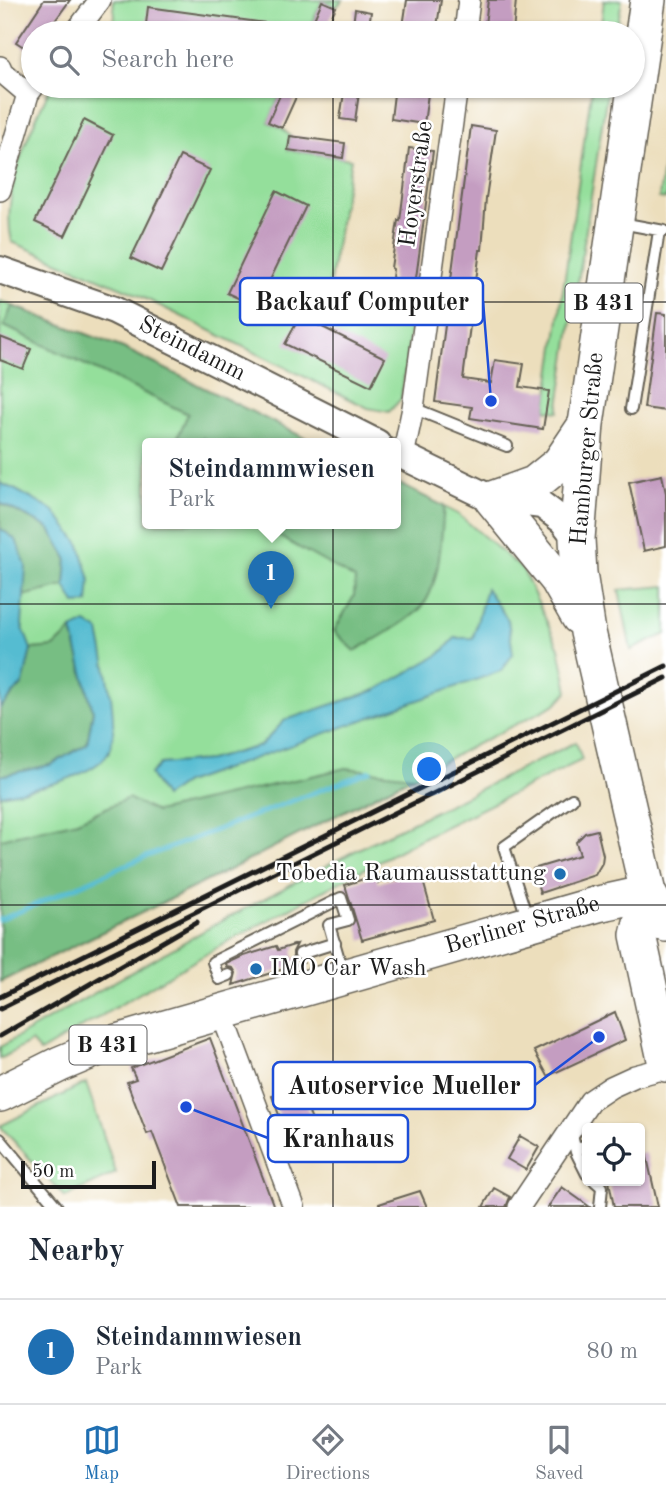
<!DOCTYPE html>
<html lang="en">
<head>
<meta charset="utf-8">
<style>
	:root { --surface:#fff; --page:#f2f2f3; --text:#1f2937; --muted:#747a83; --line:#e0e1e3; --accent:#1f6fb2 }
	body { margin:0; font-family:"Old Standard TT",serif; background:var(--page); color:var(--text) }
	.controls { position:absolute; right:21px; bottom:21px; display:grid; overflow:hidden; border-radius:7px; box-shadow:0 2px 5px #0004 }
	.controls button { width:63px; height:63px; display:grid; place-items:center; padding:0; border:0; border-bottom:2px solid var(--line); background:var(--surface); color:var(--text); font:35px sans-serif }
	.scale { position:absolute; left:21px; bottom:18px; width:135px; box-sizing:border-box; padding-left:7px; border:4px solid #1c1c1c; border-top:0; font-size:19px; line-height:24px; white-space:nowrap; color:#1c1c1c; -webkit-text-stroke:5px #fff; paint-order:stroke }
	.you { position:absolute; left:430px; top:770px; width:24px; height:24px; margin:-18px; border:5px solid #fff; border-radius:50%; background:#1a73e8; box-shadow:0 0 0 10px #1a73e833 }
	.badge { display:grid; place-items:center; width:46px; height:46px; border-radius:50%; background:var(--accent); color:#fff; font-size:23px; font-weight:700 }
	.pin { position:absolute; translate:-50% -58px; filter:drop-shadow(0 2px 4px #0008) }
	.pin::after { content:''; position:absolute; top:37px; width:24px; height:21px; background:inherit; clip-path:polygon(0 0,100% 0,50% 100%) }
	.popup { position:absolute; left:142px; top:438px; width:259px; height:91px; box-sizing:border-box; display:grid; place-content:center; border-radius:7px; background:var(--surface); filter:drop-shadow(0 2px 5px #0005); font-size:23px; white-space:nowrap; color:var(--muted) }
	.popup b { font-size:26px; color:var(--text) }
	.popup::after { content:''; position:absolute; left:50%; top:100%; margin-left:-14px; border:14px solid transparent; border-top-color:var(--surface) }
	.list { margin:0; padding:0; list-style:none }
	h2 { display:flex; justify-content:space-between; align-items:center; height:91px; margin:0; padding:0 28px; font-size:30px }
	h2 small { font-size:23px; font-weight:400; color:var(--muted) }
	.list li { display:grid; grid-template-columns:46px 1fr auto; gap:21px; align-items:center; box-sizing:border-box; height:105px; padding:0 28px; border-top:2px solid var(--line) }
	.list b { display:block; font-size:26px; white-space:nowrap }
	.list p { margin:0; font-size:23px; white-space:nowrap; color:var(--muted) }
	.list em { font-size:23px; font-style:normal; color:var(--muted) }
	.icon { flex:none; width:38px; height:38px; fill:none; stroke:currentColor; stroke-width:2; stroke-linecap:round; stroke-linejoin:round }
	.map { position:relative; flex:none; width:666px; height:1207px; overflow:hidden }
	.search { position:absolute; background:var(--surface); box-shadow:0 2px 5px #0004; left:21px; right:21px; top:21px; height:77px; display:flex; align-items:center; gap:18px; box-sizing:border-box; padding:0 24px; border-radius:38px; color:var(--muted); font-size:26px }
	.sheet { height:196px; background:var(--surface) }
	nav { display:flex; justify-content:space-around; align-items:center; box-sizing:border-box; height:98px; border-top:2px solid var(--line); background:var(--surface); font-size:19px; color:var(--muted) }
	nav a { display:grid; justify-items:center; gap:4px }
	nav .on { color:var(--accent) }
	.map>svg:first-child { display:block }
	.green { fill:#94df9b; stroke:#587e5c; stroke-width:2 }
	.forest { fill:#77be83; stroke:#4a6d50; stroke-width:2 }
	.water { fill:#54bcd1; stroke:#386c76; stroke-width:2 }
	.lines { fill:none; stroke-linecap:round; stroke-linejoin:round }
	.stream { stroke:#54bcd1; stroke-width:5 }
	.building { fill:#c49dc1 }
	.service-casing { stroke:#656054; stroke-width:14 }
	.minor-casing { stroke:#656054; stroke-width:24 }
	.tertiary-casing { stroke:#656054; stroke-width:30 }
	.primary-casing { stroke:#656054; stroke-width:38 }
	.service { stroke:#fff; stroke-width:10 }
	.minor { stroke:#fff; stroke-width:21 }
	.tertiary { stroke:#fff; stroke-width:26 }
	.primary { stroke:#fff; stroke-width:35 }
	.rail { stroke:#1c1c1c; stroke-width:5 }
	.grid { fill:none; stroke:#1c1c1c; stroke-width:2; stroke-opacity:0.55 }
	.poi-dot { fill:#1f6fb2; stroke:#fff; stroke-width:2.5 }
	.labels { text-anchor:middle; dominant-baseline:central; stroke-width:5; stroke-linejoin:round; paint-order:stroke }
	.shield { fill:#fff; stroke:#606060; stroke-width:2 }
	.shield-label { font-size:23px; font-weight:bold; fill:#1c1c1c }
	.street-label { font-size:24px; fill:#1c1c1c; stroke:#fff }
	.poi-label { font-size:24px; fill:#1c1c1c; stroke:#fff; text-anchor:end }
	.leader { fill:none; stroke:#1d4ed8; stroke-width:2.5 }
	.callout-dot { fill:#1d4ed8; stroke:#fff; stroke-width:2.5 }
	.callout { fill:#fff; stroke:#1d4ed8; stroke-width:2.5 }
	.callout-label { font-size:26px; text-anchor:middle; font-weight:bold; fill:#1c1c1c }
</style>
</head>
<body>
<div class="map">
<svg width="666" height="1207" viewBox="0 0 666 1207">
	<rect width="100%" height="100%" fill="#fff"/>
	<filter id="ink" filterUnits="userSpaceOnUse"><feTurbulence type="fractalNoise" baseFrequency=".0143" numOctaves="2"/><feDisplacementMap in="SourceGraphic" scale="14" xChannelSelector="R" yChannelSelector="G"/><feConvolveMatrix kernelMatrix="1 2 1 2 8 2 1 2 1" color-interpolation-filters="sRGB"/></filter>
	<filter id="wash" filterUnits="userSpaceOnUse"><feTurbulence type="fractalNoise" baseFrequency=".00686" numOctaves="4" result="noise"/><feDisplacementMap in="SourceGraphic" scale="28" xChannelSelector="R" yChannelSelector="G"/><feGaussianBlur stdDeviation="1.57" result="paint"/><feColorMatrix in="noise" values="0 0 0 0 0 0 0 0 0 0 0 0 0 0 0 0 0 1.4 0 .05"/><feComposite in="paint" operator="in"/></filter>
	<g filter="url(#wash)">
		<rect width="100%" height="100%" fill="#ecdebc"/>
		<!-- green -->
		<path class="green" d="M113,0H343L336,7L322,1L308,33H104L115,17Z
			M604,0H622L616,33H600Z
			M51,86H284L269,122L282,128L290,136L288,150L351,159L329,287L381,307L413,311L401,399L389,412L368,408L132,292L12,242C0,193 30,130 51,86Z
			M592,86H608L558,412L546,410Z
			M666,145V199L659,198Z
			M0,301L123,348L315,443H147V523H395V482L458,514L523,570L559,648L568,691L556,704L221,874L0,982Z
			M666,586V634L631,650L619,590Z
			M576,742L582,760L426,836L225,943L40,1052L31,1042L0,1059V1047L216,924L366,845Z
			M86,1083L116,1173L65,1197L0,1126Z"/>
		<!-- forest -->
		<path class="forest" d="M12,306L123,348L315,443H212L203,438L200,443H175L188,414L4,326Z
			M395,482L444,506C441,536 441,588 419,610C400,627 377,638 355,651L334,631L354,596L355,579L255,523H395Z
			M0,503L49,528L67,558L65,586L23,596C26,563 27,550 0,528Z
			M72,630L93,711L87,744L50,765L0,776V708L23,684L31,649L54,647Z
			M346,768L413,776L221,874L0,982V839L77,821L128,798L156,812Z"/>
		<!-- water -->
		<path class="water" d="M0,483L16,490L54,511L80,545L90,580L88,603L75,604L65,586L67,558L49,528L0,503Z
			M0,528L16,540L26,566L22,625L31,649L23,684L0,708Z
			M486,588L508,620L513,654L501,671L185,783L164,797L150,774L160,764L209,760L260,746L285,720L376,690L440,654L455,638H473Z
			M86,623L99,631C104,658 122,731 108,753C92,779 28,790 0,795V776L50,765L87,744L93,711L72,630Z"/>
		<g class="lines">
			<!-- stream -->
			<path class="stream" d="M0,920L135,861L370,771"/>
		</g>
		<g id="blocks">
			<!-- building -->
			<path class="building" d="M44,0H70L52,25L62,33H33V53L16,42Z
				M407,0H441L436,33H402Z
				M488,0H516L513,33H484Z
				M322,1L336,7L324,33H308Z
				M148,7L273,24V33H145Z
				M355,9L371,12L368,33H352Z
				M284,86H301L282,128L268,122Z
				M345,86H360L355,121L340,119Z
				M395,86H429L424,124L391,119Z
				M84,120L113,135L65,236L35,222Z
				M471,126L496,130L486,198L482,250H480L463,379L491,383L495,360L524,364L520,387L549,391L543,429L470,418L472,407L435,402Z
				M290,136L345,143L343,158L288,150Z
				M409,148L433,151L412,308L389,306L393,269L391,268L398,220L400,221Z
				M180,156L210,170L161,272L131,258Z
				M276,191L306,206L257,307L227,293Z
				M657,313L666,314V411L644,408Z
				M300,316L385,358L371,386L285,344Z
				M0,337L31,349L23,369L0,360Z
				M662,475L666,493V546L644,551L629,482Z
				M597,830L603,855L602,863L595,875L540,893L533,869L580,855L576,842L585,833Z
				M420,870L434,920L362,940L345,885L376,875L378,883Z
				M297,944L293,952V957L303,963L233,985L236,973L233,968L227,967L226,964L241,957L276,946L278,950Z
				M615,1012L625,1040L548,1076L534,1051Z
				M210,1038L246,1133L274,1207H181L152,1132L147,1134L127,1082L136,1079L131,1068Z
				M299,1086L318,1137L291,1147L272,1096Z
				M520,1136L539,1147L526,1170L507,1159Z
				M646,1153L658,1207H614L609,1181H640V1154Z
				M562,1187L590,1207H548Z
				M494,1188L510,1197L506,1207H483Z
				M420,1191L427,1207H380L379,1204Z"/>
		</g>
	</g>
	<g filter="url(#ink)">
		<use href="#blocks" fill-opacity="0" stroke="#656054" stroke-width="2"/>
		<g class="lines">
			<defs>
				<path id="service" d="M621,223L664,231
					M413,408L507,446
					M631,409L659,231
					M528,920L504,847L572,799
					M300,954L335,943
					M229,975L219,979L213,962L341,898L348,920L329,925L343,973
					M571,1131L576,1152L587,1143
					M0,1139L57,1207
					M576,1152L587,1174
					M595,1181L602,1187L600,1207"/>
				<path id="minor" d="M75,33L100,0
					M465,33L469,0
					M0,67L2,72L28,94
					M0,190L28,94L34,86
					M403,456L413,408L457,86
					M221,1011L294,1207
					M519,1207L590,1101L611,1087L635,1076L666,1068"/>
				<g id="tertiary">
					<path id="s1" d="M0,270L114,310L377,443"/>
					<path d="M395,452L492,499L542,505L563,521L577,539"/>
				</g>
				<g id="primary">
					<path d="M648,0L586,424L577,539L579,573L588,632L648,893L666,924"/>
					<path d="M579,617L558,580L492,499L534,484L560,463L585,426"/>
					<path d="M648,893L638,935L666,1064"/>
					<path id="s2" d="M0,1094L60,1064L103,1046L598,904L648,893"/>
				</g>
			</defs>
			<!-- service casing -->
			<use href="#service" class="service-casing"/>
			<!-- minor casing -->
			<use href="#minor" class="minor-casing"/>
			<!-- tertiary casing -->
			<use href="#tertiary" class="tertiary-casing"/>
			<!-- primary casing -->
			<use href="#primary" class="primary-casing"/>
			<!-- service -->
			<use href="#service" class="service"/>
			<!-- minor -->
			<use href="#minor" class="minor"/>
			<!-- tertiary -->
			<use href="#tertiary" class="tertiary"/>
			<!-- primary -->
			<use href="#primary" class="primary"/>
			<!-- rail -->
			<path class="rail" d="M0,997L666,666
				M0,1009L666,678
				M0,1036L197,922"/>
		</g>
	</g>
	<!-- grid -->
	<path class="grid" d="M333,0V33M333,86V1207M0,302H666M0,604H666M0,905H666"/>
	<!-- markers -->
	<g class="poi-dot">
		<circle cx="560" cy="874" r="7"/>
		<circle cx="256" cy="969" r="7"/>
	</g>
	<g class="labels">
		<!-- shield labels -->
		<g class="shield">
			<rect x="565.5" y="283.5" width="77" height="39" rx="5"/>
			<rect x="69.5" y="1025.5" width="77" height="39" rx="5"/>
		</g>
		<g class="shield-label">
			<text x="604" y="303">B 431</text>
			<text x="108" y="1045">B 431</text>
		</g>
		<!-- street labels -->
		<g class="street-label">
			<text transform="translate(417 184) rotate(-82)">Hoyerstraße</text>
			<text stroke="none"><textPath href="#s1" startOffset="208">Steindamm</textPath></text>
			<text transform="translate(588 449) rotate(-85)">Hamburger Straße</text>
			<text stroke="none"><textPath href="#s2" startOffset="550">Berliner Straße</textPath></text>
		</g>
		<!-- poi labels -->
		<g class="poi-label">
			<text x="546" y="874">Tobedia Raumausstattung</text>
			<text x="270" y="969" text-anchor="start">IMO Car Wash</text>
		</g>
	</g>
	<!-- callouts -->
	<path class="leader" d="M491 401L483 301M599 1037L535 1085M186 1107L268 1138"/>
	<g class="callout-dot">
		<circle cx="491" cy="401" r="7"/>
		<circle cx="599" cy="1037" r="7"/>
		<circle cx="186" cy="1107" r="7"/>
	</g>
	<g class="callout">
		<rect x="240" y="278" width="243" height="47" rx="7"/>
		<rect x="273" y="1062" width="262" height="47" rx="7"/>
		<rect x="268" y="1115" width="140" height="47" rx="7"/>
	</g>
	<g class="callout-label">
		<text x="362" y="310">Backauf Computer</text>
		<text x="404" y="1094">Autoservice Mueller</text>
		<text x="338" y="1147">Kranhaus</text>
	</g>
</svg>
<div class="controls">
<button><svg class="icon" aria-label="locate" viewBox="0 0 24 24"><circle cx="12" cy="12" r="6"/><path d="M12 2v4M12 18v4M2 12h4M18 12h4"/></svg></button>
</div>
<div class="scale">50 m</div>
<div class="you"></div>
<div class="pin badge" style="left:271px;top:609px">1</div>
<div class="popup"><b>Steindammwiesen</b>Park</div>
<div class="search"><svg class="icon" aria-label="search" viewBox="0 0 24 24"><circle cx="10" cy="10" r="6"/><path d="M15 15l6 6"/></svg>Search here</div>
</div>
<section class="sheet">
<h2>Nearby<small></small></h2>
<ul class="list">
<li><span class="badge">1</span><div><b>Steindammwiesen</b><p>Park</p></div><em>80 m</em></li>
</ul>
</section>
<nav>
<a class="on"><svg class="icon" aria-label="map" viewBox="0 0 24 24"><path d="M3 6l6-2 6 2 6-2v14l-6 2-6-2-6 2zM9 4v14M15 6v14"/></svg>Map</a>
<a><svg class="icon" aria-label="directions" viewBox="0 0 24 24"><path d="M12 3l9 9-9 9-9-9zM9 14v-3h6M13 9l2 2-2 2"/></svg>Directions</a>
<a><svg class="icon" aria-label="saved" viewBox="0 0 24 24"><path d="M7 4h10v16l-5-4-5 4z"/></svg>Saved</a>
</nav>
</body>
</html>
